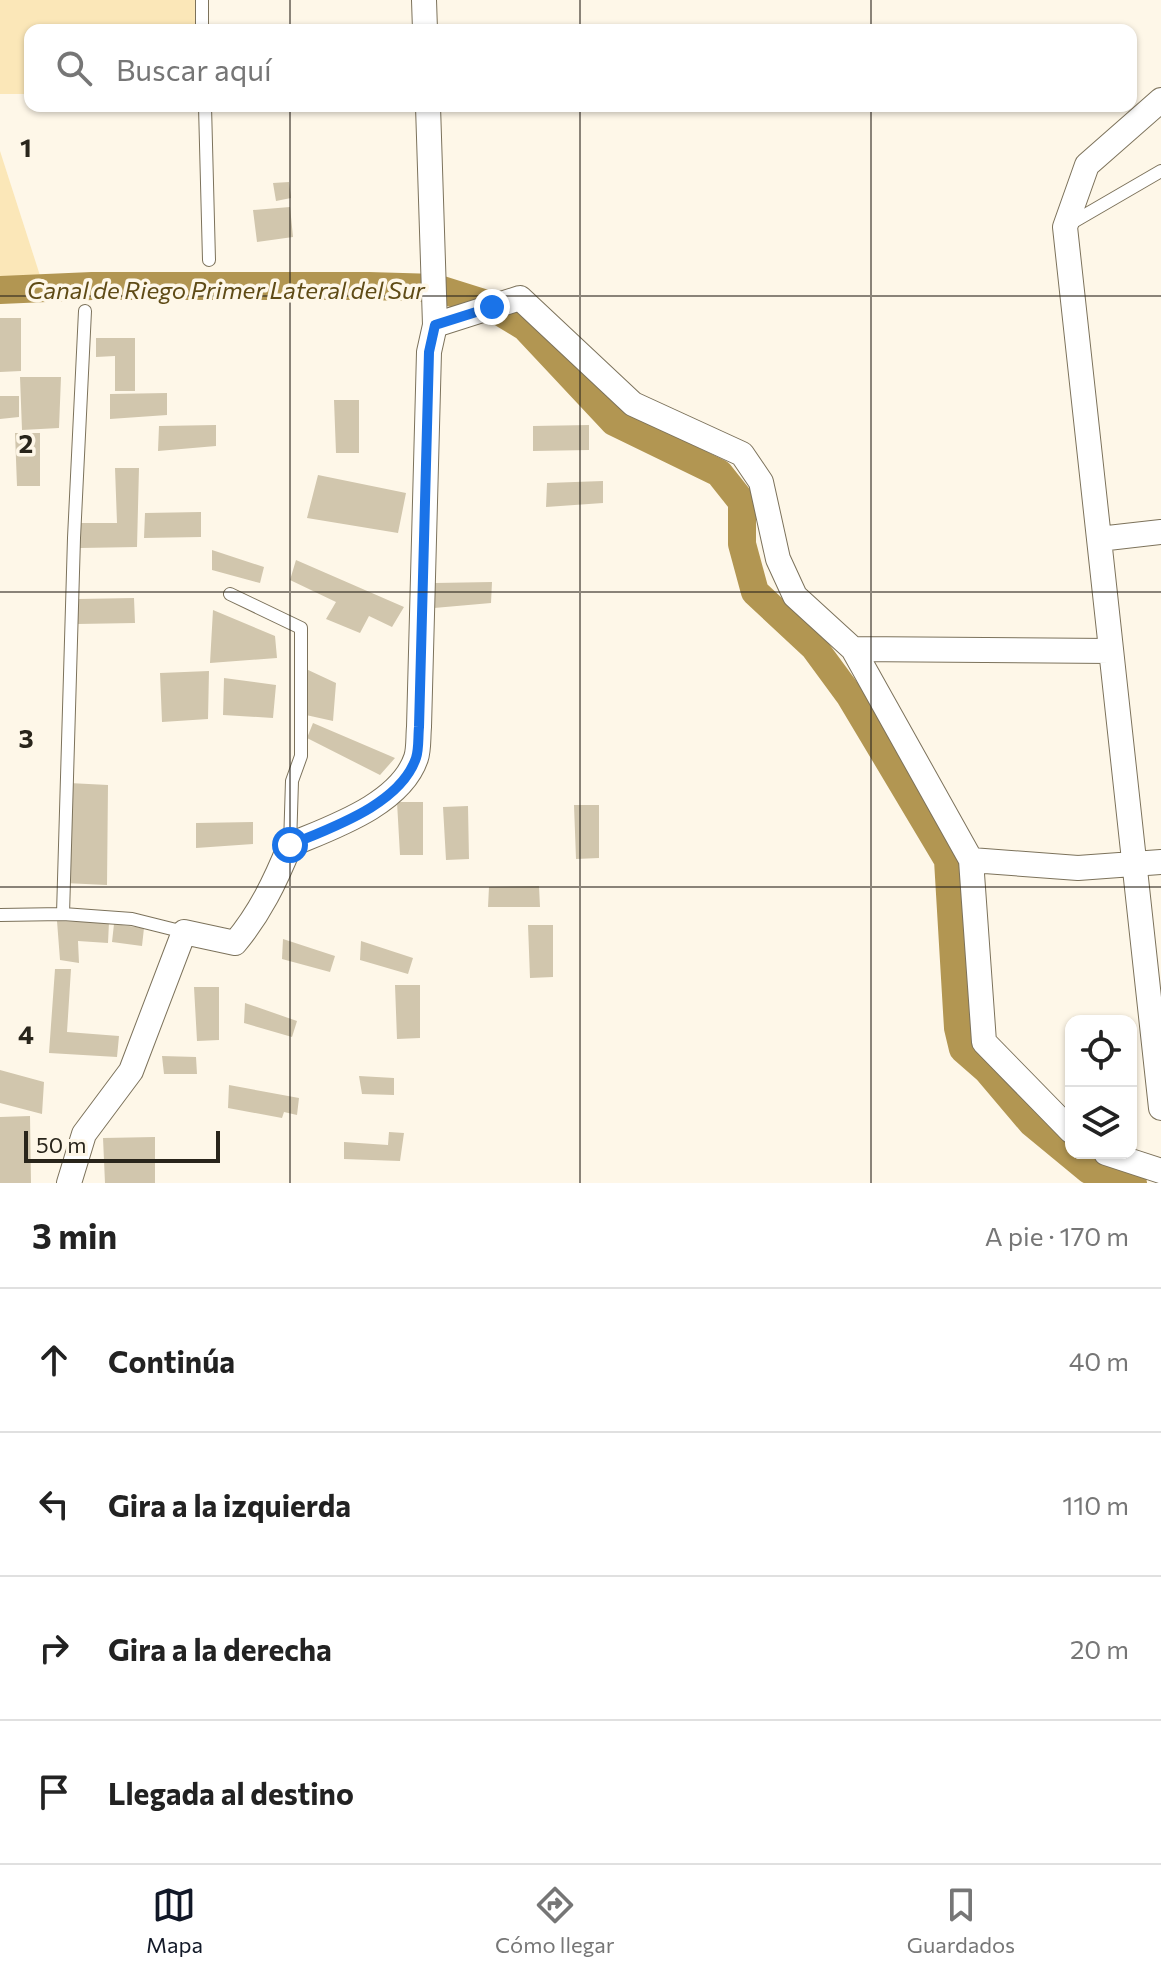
<!DOCTYPE html>
<html lang="es">
<head>
<meta charset="utf-8">
<style>
	:root { --surface:#fff; --page:#f2f2f2; --text:#222; --muted:#767676; --line:#e0e0e0; --accent:#111827 }
	body { margin:0; font-family:Commissioner,sans-serif; background:var(--page); color:var(--text) }
	.controls { position:absolute; right:24px; bottom:24px; display:grid; overflow:hidden; border-radius:16px; box-shadow:0 2px 6px #0004 }
	.controls button { width:72px; height:72px; display:grid; place-items:center; padding:0; border:0; border-bottom:2px solid var(--line); background:var(--surface); color:var(--text); font:40px sans-serif }
	.scale { position:absolute; left:24px; bottom:20px; width:196px; box-sizing:border-box; padding-left:8px; border:4px solid #29251b; border-top:0; font-size:22px; line-height:28px; white-space:nowrap; color:#29251b; -webkit-text-stroke:6px #fef7e8; paint-order:stroke }
	.stop { position:absolute; width:24px; height:24px; margin:-18px; border:6px solid #1a73e8; border-radius:50%; background:#fff }
	.stop.end { background:#1a73e8; border-color:#fff; box-shadow:0 2px 8px #0008 }
	.list { margin:0; padding:0; list-style:none }
	h2 { display:flex; justify-content:space-between; align-items:center; height:104px; margin:0; padding:0 32px; font-size:34px }
	h2 small { font-size:26px; font-weight:400; color:var(--muted) }
	.list li { display:grid; grid-template-columns:52px 1fr auto; gap:24px; align-items:center; box-sizing:border-box; height:144px; padding:0 32px; border-top:2px solid var(--line) }
	.list b { display:block; font-size:30px; white-space:nowrap }
	.list em { font-size:26px; font-style:normal; color:var(--muted) }
	.icon { flex:none; width:44px; height:44px; fill:none; stroke:currentColor; stroke-width:2; stroke-linecap:round; stroke-linejoin:round }
	.map { position:relative; flex:none; width:1161px; height:1183px; overflow:hidden }
	.search { position:absolute; background:var(--surface); box-shadow:0 2px 6px #0004; left:24px; right:24px; top:24px; height:88px; display:flex; align-items:center; gap:20px; box-sizing:border-box; padding:0 28px; border-radius:16px; color:var(--muted); font-size:30px }
	.sheet { height:680px; background:var(--surface) }
	nav { display:flex; justify-content:space-around; align-items:center; box-sizing:border-box; height:112px; border-top:2px solid var(--line); background:var(--surface); font-size:22px; color:var(--muted) }
	nav a { display:grid; justify-items:center; gap:4px }
	nav .on { color:var(--accent) }
	.map>svg:first-child { display:block }
	.green { fill:#fbe7b8 }
	.lines { fill:none; stroke-linecap:round; stroke-linejoin:round }
	.canal { stroke:#b29652; stroke-width:28 }
	.building { fill:#d1c6ad }
	.lane-casing { stroke:#7c725b; stroke-width:14 }
	.street-casing { stroke:#7c725b; stroke-width:26 }
	.lane { stroke:#fff; stroke-width:12 }
	.street { stroke:#fff; stroke-width:24 }
	.route { stroke:#1a73e8; stroke-width:10 }
	.grid { fill:none; stroke:#29251b; stroke-width:2; stroke-opacity:0.55 }
	.labels { text-anchor:middle; dominant-baseline:central; stroke-width:7; stroke-linejoin:round; paint-order:stroke }
	.water-label { font-size:24px; font-style:italic; fill:#5f4b16; stroke:#fef7e8 }
	.grid-label { font-size:26px; text-anchor:middle; font-weight:bold; fill:#29251b; stroke:#fef7e8; stroke-width:7; stroke-linejoin:round; paint-order:stroke }
</style>
</head>
<body>
<div class="map">
<svg width="1161" height="1183" viewBox="0 0 1161 1183">
	<rect width="100%" height="100%" fill="#fef7e8"/>
	<!-- green -->
	<path class="green" d="M0,0H199L198,30H30V94H0Z
		M0,151L44,288L0,290Z"/>
	<g class="lines">
		<!-- canal -->
		<path class="canal" d="M0,290L92,286H369L436,288L487,304L525,327L614,422L719,473L742,502V544L755,592L814,647L850,696L948,860L958,1028L963,1049L987,1070L1032,1123L1089,1170L1133,1183"/>
	</g>
	<!-- building -->
	<path class="building" d="M289,182L291,198L276,201L273,183Z
		M290,207L293,237L257,242L253,210Z
		M0,318H21V371L0,372Z
		M96,338H135V391H115V356L96,357Z
		M20,377H61L59,428L22,430Z
		M167,393V415L110,419V394Z
		M0,396H19V417L0,419Z
		M334,400H359V453H336Z
		M216,425V446L158,451L159,426Z
		M589,425V450L533,451V426Z
		M15,433H40V486H17Z
		M115,468H139L137,547L80,548L81,523H117Z
		M318,475L406,493L398,533L307,518Z
		M603,481V503L546,507L547,483Z
		M201,512V537L144,538L145,513Z
		M212,550L264,567L260,583L212,570Z
		M296,560L404,607L392,627L369,616L360,633L326,619L336,602L290,580Z
		M492,582L491,603L434,608L435,583Z
		M134,598L135,623L77,624L78,599Z
		M213,610L275,636L277,658L210,663Z
		M306,669L336,683L333,721L306,715Z
		M209,671L208,719L162,722L160,673Z
		M224,678L276,685L273,718L223,715Z
		M313,723L395,758L380,775L307,738Z
		M69,783L108,785L107,885L64,883Z
		M397,802H423V855H400Z
		M574,805H599V858L576,859Z
		M468,806L469,859L446,860L443,807Z
		M253,822V844L196,848V823Z
		M539,886L540,907H488L489,887Z
		M57,921L109,922L108,943L78,941L79,963L60,960Z
		M114,924L144,928L142,946L112,942Z
		M528,925H553V977L530,978Z
		M283,939L335,956L330,972L282,959Z
		M361,941L413,958L408,974L360,960Z
		M55,969H71L67,1032L119,1036L117,1057L49,1053Z
		M395,985H420V1038L397,1039Z
		M194,987H219V1040L197,1041Z
		M245,1003L297,1021L292,1037L244,1023Z
		M162,1056L196,1057L197,1074H164Z
		M0,1070L44,1082L42,1114L0,1103Z
		M359,1076L394,1078V1095L362,1094Z
		M229,1085L299,1098L297,1115L284,1112L282,1118L228,1108Z
		M30,1116L31,1183H0V1117Z
		M389,1132L404,1133L400,1161L344,1159V1142L388,1145Z
		M155,1137V1183H105L103,1138Z"/>
	<g class="lines">
		<defs>
			<path id="lane" d="M202,0V30
				M205,106L209,260
				M1068,225L1161,171
				M230,594L301,628V756L292,781L290,845
				M63,914L74,538L85,311
				M0,915L63,914L132,919L184,932"/>
			<path id="street" d="M424,0L425,30
				M1161,100L1087,165L1065,227L1161,1108
				M428,106L435,325
				M1099,539L1161,532
				M853,649L1111,651
				M971,860L1078,868L1161,862
				M1106,1153L1161,1171
				M69,1183L84,1134L131,1071L184,932L235,943C260,913 275,882 290,845C330,828 400,805 416,758C419,749 418,737 419,727L429,352L435,325L520,298L633,404L742,454L761,482L778,559L795,596L853,649L971,860L984,1042L1071,1131"/>
		</defs>
		<!-- lane casing -->
		<use href="#lane" class="lane-casing"/>
		<!-- street casing -->
		<use href="#street" class="street-casing"/>
		<!-- lane -->
		<use href="#lane" class="lane"/>
		<!-- street -->
		<use href="#street" class="street"/>
	</g>
	<g class="lines">
		<!-- route -->
		<path class="route" d="M290,845C330,828 400,805 416,758C419,749 418,737 419,727L429,352L435,325L492,307"/>
	</g>
	<!-- grid -->
	<path class="grid" d="M290,0V30M580,0V30M871,0V30M290,106V1183M580,106V1183M871,106V1183M0,296H1161M0,592H1161M0,887H1161"/>
	<g class="labels">
		<!-- water labels -->
		<g class="water-label">
			<text x="226" y="289">Canal de Riego Primer Lateral del Sur</text>
		</g>
	</g>
	<g class="grid-label">
		<text x="26" y="157">1</text>
		<text x="26" y="453">2</text>
		<text x="26" y="748">3</text>
		<text x="26" y="1044">4</text>
	</g>
</svg>
<div class="controls">
<button><svg class="icon" aria-label="locate" viewBox="0 0 24 24"><circle cx="12" cy="12" r="6"/><path d="M12 2v4M12 18v4M2 12h4M18 12h4"/></svg></button>
<button><svg class="icon" aria-label="layers" viewBox="0 0 24 24"><path d="M12 4l9 5-9 5-9-5zM3 14l9 5 9-5"/></svg></button>
</div>
<div class="scale">50 m</div>
<div class="stop" style="left:290px;top:845px"></div>
<div class="stop end" style="left:492px;top:307px"></div>
<div class="search"><svg class="icon" aria-label="search" viewBox="0 0 24 24"><circle cx="10" cy="10" r="6"/><path d="M15 15l6 6"/></svg>Buscar aquí</div>
</div>
<section class="sheet">
<h2>3 min<small>A pie · 170 m</small></h2>
<ul class="list">
<li><svg class="icon" aria-label="ahead" viewBox="0 0 24 24"><path d="M12 20V5M6 11l6-6 6 6"/></svg><div><b>Continúa</b></div><em>40 m</em></li>
<li><svg class="icon" aria-label="left" viewBox="0 0 24 24"><path d="M17 20v-9H6M10 6l-5 5 5 5"/></svg><div><b>Gira a la izquierda</b></div><em>110 m</em></li>
<li><svg class="icon" aria-label="right" viewBox="0 0 24 24"><path d="M7 20v-9h11M14 6l5 5-5 5"/></svg><div><b>Gira a la derecha</b></div><em>20 m</em></li>
<li><svg class="icon" aria-label="arrive" viewBox="0 0 24 24"><path d="M6 21V4h12l-3 4 3 4H6"/></svg><div><b>Llegada al destino</b></div></li>
</ul>
</section>
<nav>
<a class="on"><svg class="icon" aria-label="map" viewBox="0 0 24 24"><path d="M3 6l6-2 6 2 6-2v14l-6 2-6-2-6 2zM9 4v14M15 6v14"/></svg>Mapa</a>
<a><svg class="icon" aria-label="directions" viewBox="0 0 24 24"><path d="M12 3l9 9-9 9-9-9zM9 14v-3h6M13 9l2 2-2 2"/></svg>Cómo llegar</a>
<a><svg class="icon" aria-label="saved" viewBox="0 0 24 24"><path d="M7 4h10v16l-5-4-5 4z"/></svg>Guardados</a>
</nav>
</body>
</html>
